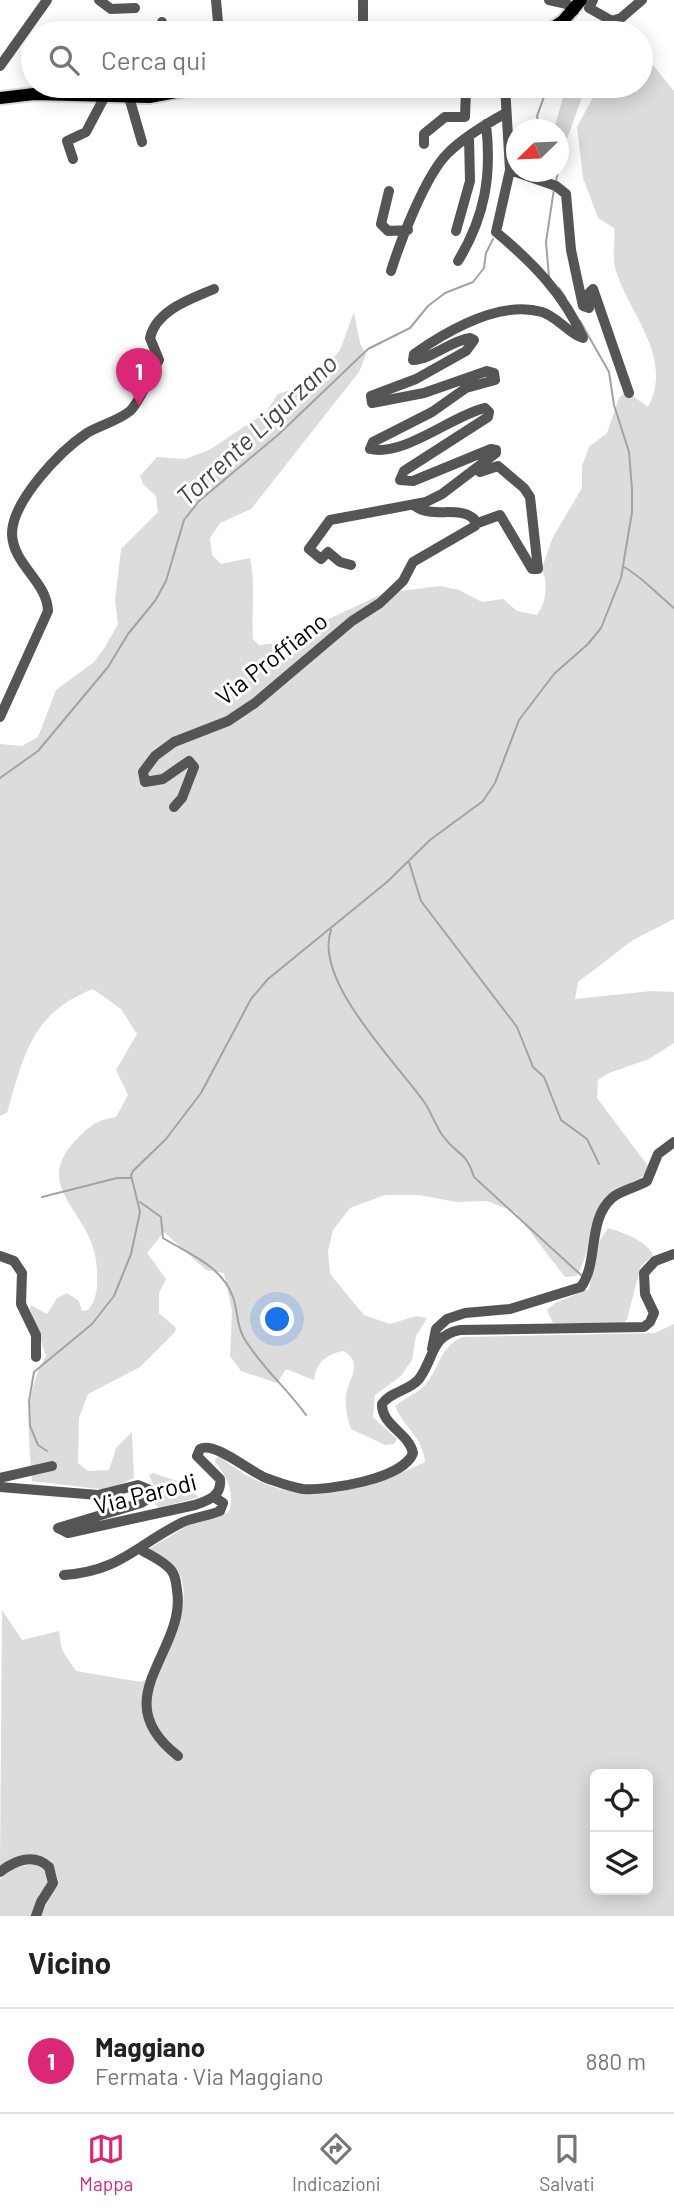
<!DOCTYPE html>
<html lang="it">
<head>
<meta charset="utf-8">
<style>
	:root { --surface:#fff; --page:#f2f2f2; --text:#222; --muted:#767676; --line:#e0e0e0; --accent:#db2777 }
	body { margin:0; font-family:Barlow,sans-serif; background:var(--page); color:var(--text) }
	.controls { position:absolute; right:21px; bottom:21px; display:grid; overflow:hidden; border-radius:10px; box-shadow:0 4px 18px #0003 }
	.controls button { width:63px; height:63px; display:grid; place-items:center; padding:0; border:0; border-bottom:2px solid var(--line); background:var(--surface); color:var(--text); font:35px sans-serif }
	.compass { position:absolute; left:506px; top:119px; width:63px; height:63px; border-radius:50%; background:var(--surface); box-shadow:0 4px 18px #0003; rotate:247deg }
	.you { position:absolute; left:278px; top:1320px; width:24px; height:24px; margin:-18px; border:5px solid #fff; border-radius:50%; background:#1a73e8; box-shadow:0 0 0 10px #1a73e833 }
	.badge { display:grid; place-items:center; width:46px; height:46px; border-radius:50%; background:var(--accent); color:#fff; font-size:23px; font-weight:700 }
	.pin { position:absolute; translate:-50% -58px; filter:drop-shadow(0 2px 4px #0008) }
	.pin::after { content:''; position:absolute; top:37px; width:24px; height:21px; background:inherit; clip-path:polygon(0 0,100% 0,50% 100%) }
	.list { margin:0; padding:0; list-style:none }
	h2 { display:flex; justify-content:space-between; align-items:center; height:91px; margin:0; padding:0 28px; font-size:30px }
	h2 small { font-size:23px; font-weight:400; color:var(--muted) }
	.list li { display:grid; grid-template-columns:46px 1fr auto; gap:21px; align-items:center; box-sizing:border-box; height:105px; padding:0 28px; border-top:2px solid var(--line) }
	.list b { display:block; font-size:26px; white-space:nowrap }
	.list p { margin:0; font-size:23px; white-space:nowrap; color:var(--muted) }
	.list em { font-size:23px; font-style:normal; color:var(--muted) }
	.icon { flex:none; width:38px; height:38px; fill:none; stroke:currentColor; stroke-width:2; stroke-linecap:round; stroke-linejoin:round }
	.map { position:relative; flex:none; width:674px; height:1916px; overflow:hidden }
	.search { position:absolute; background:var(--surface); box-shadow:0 4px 18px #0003; left:21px; right:21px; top:21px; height:77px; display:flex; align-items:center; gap:18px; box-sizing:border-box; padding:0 24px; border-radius:38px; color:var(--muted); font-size:26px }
	.sheet { height:196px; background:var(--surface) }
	nav { display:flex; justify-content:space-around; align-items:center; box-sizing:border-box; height:98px; border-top:2px solid var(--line); background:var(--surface); font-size:19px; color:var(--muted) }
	nav a { display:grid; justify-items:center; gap:4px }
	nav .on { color:var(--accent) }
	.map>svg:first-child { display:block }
	.green { fill:#dcdcdc; fill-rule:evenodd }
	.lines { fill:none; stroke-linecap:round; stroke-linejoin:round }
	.stream { stroke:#a3a3a3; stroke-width:2 }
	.major-casing { stroke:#dbdbdb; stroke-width:16 }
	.minor { stroke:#555; stroke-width:10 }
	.major { stroke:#000; stroke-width:12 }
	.labels { text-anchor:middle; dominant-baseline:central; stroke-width:6; stroke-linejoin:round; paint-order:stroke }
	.street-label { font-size:24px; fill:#000; stroke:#fff }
	.water-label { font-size:26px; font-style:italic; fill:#444; stroke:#fff }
</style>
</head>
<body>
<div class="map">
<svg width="674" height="1916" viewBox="0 0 674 1916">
	<rect width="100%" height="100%" fill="#fff"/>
	<!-- green -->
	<path class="green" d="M641,50L674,91V919L633,940L578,982L575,999L652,991L674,992V1043L649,1059L609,1073L598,1080L597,1098L648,1166L647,1171C637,1188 612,1186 602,1202C588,1224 591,1256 576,1276L565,1277L515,1212L487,1201L456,1202L419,1195H385L350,1208L333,1230L328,1251L330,1274L364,1315L390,1324L416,1316L427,1318L416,1336L412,1360L401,1376L375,1395L373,1417L397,1439L394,1444L385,1445L351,1429C347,1418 345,1406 346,1395C349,1376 364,1365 344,1351C327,1354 316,1362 314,1380L286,1369L277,1383L241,1371L230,1356L232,1311L224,1273L206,1270L164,1232L147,1253L166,1279L159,1293V1313L176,1328L175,1332L140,1367L88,1394L79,1418L78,1463L88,1471L109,1470L116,1448L132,1432L134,1478L108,1490L32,1481C29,1437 22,1395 46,1356L30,1309L31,1305L47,1314L57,1298L67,1293L79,1301L82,1311L88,1310C96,1301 98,1287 97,1275C97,1259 94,1247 87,1233C71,1201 40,1178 75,1141C91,1125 94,1121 116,1117L128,1095L116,1070L137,1034L121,1009L93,989C32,1013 24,1054 7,1113L0,1116V744L22,746L38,737L56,690L94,662L105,647L118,624L115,601L121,549L158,512L156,496L143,484L140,476L157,457L185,459L209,450L266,412L278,394L312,383L340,350L354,312L360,343L366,355L359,372L251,509L220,523L210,538L212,555L221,564L250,558C256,586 251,611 253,639L259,645L278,643L384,593L440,586L459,590L482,602L503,599L517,611L537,615C547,602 548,582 542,568L553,537L582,488V466L589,447L607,433L619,398L626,391L648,407C674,358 630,315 616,271C611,256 616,244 614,228L598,218L583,178L577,127L599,86H641Z
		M566,86H586L567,139L559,136L558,130L554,129Z
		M608,1228C624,1233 646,1240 653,1255L641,1266L627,1319L624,1323H553L547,1310L555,1303L589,1289L600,1240Z
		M674,1324V1916H41L58,1879L52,1862L31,1855L0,1866L2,1610L22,1640L59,1631L62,1650L76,1671L141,1682L156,1676C168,1648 201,1592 172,1564C166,1558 156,1554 149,1549L192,1523L229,1512C235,1492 227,1477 215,1462L216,1458L220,1457C288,1512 352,1497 425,1462C423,1437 404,1428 395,1406C404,1399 415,1394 423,1387C440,1370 439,1346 463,1337L655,1333ZM595,1774H648V1890H595Z
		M153,1473L177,1481L199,1497L159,1508L153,1502L157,1491L149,1475Z
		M37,1863L46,1869L49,1880L39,1896L32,1916H0V1879L14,1868Z"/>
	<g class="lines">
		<!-- stream -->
		<path class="stream" d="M540,130L537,116L548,86
			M558,141L564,145L558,170
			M556,181L558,172
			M549,277L546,242L554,189
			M559,288L566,298
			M624,567C642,577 657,594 674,608
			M0,778L38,751L108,667L128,634L155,601L166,581L184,520L199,501L279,434L368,349L410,328L428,306L445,293L473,282L484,268L486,253L493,239
			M409,862L421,901L517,1027L533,1067L544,1077L561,1120L587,1139L599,1164
			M331,930C313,981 397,1063 425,1103C432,1114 436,1127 443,1136C458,1157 465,1149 474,1177L582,1276
			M42,1197L117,1178H131
			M140,1202L161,1217L163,1238C189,1254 222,1266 233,1297C238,1311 236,1324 244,1338C261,1367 287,1388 306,1415
			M47,1451L38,1445L30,1426L29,1401L34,1372L92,1324L114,1296L131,1254L140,1212L131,1175L133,1171L166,1139L201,1093L251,999L268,979L387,882L430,840L483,801L495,783L519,720L554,674L588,644L601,628L621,578L632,512V489L629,452L614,405L609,372L580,321"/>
		<defs>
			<path id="major" d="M545,33L563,21L581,0
				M0,98L34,94L149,97L209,86"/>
		</defs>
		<!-- major casing -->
		<use href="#major" class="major-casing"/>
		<!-- minor -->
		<path class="minor" d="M99,0L111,9L135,8
			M216,0L219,33
			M549,0L567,4L574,11
			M593,0L589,8L612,21L621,18L642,0
			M162,22V33
			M363,33V0
			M0,66L47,0
			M390,92L505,89
			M129,97L142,142
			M424,144V134L445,117H465L466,90
			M73,159L67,141L86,132L105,96
			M510,170L556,186L566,194L571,250L583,306L589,308L588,294L593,289L629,393
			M389,191L381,224L388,231L408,230
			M456,231L470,181L469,137
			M458,261C485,217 492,175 486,124
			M391,271C400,242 426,174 448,153C464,137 486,124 506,113
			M475,524L500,515L532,569H538L530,497L524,488L498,466L480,472
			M351,565L340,562L328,552L321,559L309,549L330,520L426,502L442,494L496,453V450L491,449L413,481L400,480L404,471L488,417L489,412L485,408C453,415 404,457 370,449L373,442L432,412L466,388L495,380L494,373L487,371L424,393L372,403L371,396L416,379L466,351L474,340L470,338C450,341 432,359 413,360L414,354C447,331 500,300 542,312C558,317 570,335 583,338C564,294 532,262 496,232L510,170L505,86
			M0,717L48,611C47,581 13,565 12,534C12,501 60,451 87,433C100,425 118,421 130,411C139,403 152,372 159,360L150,338C156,310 191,299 214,289
			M174,807L182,798L194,767L189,761L163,779L145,782L143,772L155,756L174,742L228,721L255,703L352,621L380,603L403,581L413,562L475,526L474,519C459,505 432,519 415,506
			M0,1256L14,1261L22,1273L21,1304L36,1335V1357
			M432,1349L436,1329L447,1319L465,1313L510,1309L581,1287C599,1262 587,1220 612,1198C621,1190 636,1188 647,1181L658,1154L674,1142
			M0,1478L52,1466
			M0,1487L98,1495L138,1485L150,1490L149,1498L141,1503L58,1528L68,1533L195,1505C209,1500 222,1496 220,1479L197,1456L200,1449C214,1441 249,1471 266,1478C278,1482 290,1487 303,1489C327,1491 404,1479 413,1453C409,1433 381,1425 382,1404C391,1391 409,1391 419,1379C434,1359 431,1335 460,1330L644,1327L650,1322L654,1313L645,1294L644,1273L655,1261L674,1254
			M140,1549C149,1555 164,1561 171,1570C176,1576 176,1583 177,1590C187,1652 103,1698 178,1756
			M64,1575C121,1571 136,1545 183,1522C195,1517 208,1516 220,1511L223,1503L214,1497
			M0,1872C15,1860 34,1853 49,1867L53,1883L41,1902L36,1916"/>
		<!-- major -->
		<use href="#major" class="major"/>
	</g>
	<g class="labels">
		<!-- street labels -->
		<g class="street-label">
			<text transform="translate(271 658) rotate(-38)">Via Proffiano</text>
			<text transform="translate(145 1493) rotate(-14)">Via Parodi</text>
		</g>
		<!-- water labels -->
		<g class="water-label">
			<text transform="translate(256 429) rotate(-43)">Torrente Ligurzano</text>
		</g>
	</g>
</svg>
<div class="controls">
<button><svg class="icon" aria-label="locate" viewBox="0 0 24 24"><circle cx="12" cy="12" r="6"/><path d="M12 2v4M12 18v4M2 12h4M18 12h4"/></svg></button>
<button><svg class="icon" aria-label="layers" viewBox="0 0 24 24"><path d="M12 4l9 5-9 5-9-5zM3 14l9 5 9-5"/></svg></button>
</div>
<svg class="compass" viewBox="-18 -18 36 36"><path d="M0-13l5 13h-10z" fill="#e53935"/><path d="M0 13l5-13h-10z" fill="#767676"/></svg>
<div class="you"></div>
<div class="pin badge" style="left:139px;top:406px">1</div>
<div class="search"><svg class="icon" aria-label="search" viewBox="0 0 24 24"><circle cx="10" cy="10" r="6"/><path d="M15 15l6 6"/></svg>Cerca qui</div>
</div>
<section class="sheet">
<h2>Vicino<small></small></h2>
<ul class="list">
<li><span class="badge">1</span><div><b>Maggiano</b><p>Fermata · Via Maggiano</p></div><em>880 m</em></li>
</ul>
</section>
<nav>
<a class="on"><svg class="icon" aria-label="map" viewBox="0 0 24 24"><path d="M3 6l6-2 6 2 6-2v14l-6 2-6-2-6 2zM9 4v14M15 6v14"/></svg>Mappa</a>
<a><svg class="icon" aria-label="directions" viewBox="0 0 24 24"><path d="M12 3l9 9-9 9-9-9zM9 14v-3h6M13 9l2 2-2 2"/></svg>Indicazioni</a>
<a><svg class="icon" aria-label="saved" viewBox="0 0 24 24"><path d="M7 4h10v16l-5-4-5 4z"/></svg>Salvati</a>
</nav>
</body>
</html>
